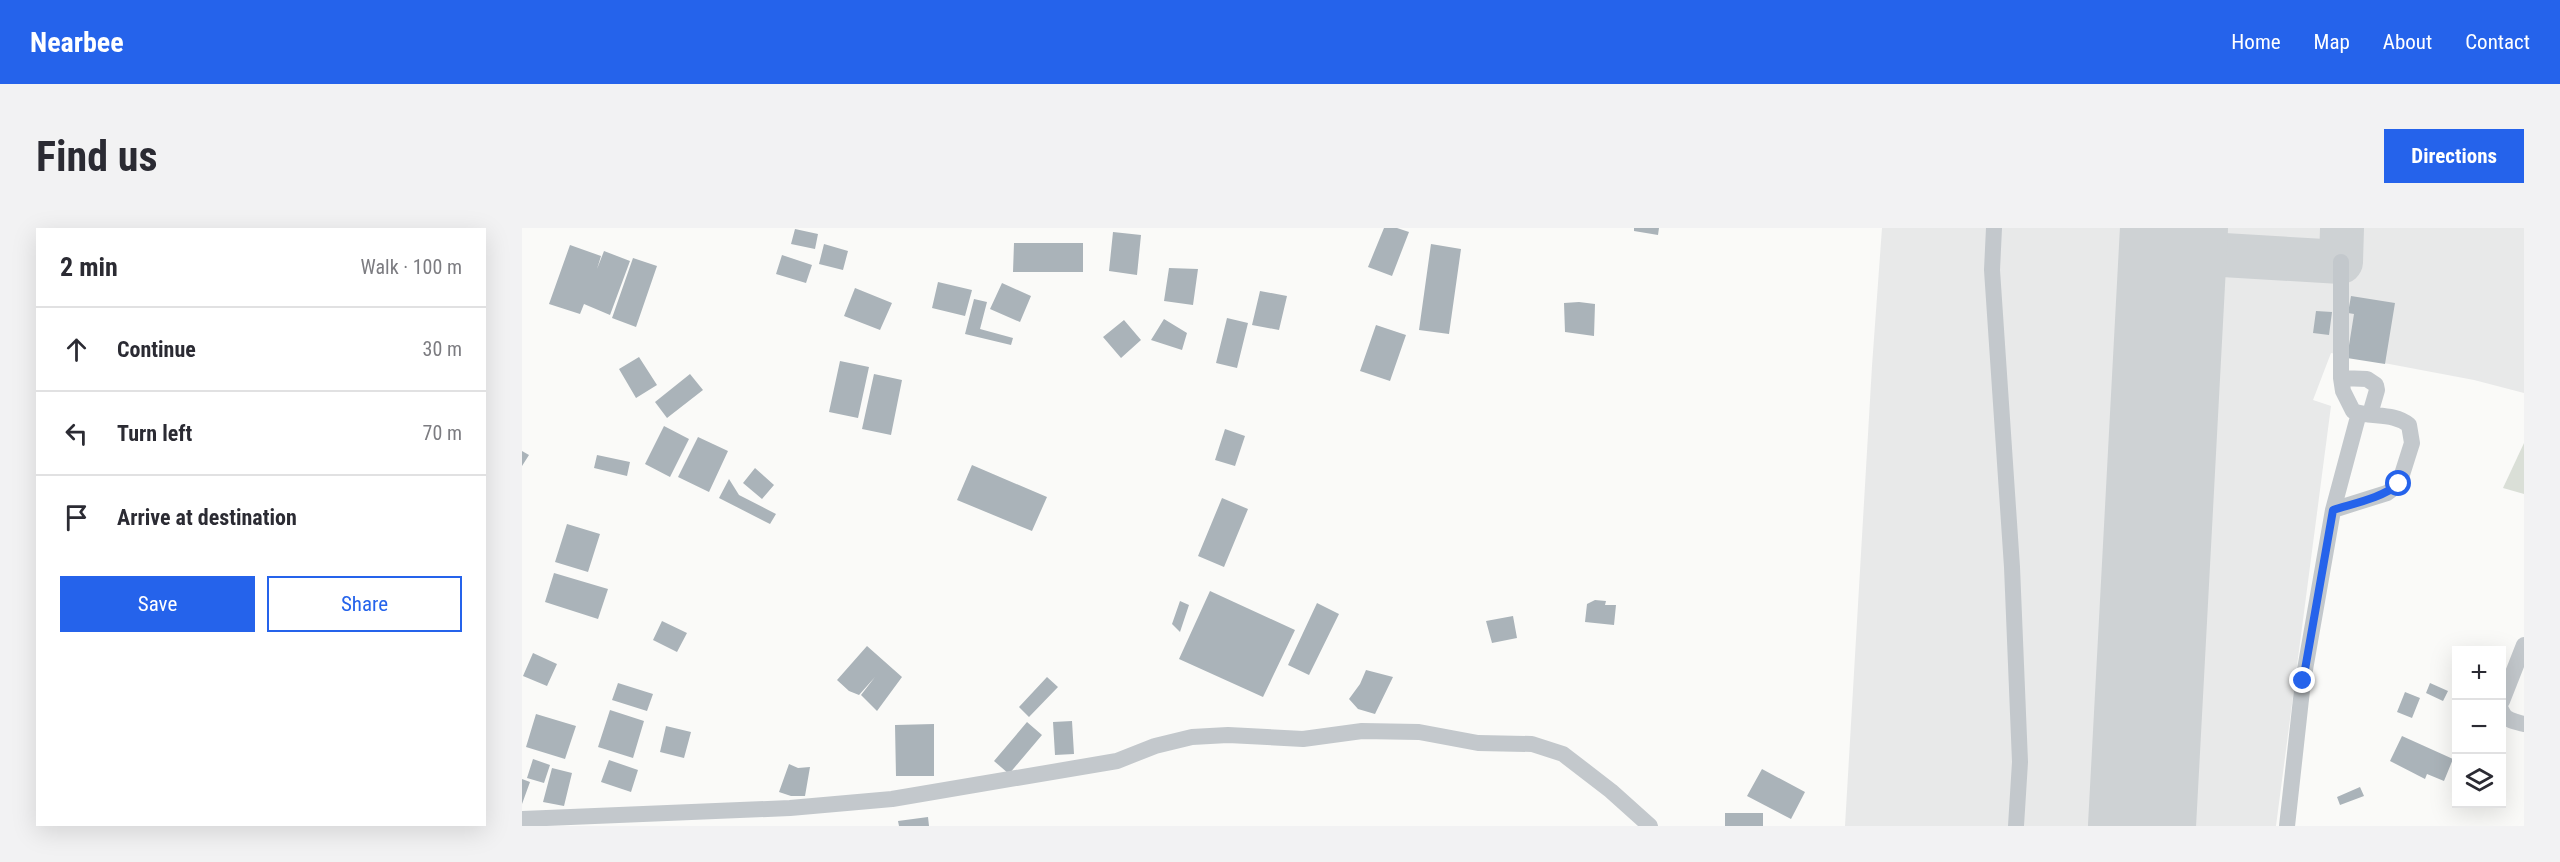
<!DOCTYPE html>
<html lang="en">
<head>
<meta charset="utf-8">
<style>
	:root { --surface:#fff; --page:#f2f2f3; --text:#2b2b33; --muted:#7c7c81; --line:#e1e1e2; --accent:#2563eb }
	body { margin:0; font-family:"Roboto Condensed",sans-serif; background:var(--page); color:var(--text) }
	.controls { position:absolute; right:18px; bottom:18px; display:grid; overflow:hidden; border-radius:0px; box-shadow:0 6px 24px #0002 }
	.controls button { width:54px; height:54px; display:grid; place-items:center; padding:0; border:0; border-bottom:2px solid var(--line); background:var(--surface); color:var(--text); font:30px sans-serif }
	.stop { position:absolute; width:18px; height:18px; margin:-14px; border:4px solid #2563eb; border-radius:50%; background:#fff }
	.stop.end { background:#2563eb; border-color:#fff; box-shadow:0 2px 6px #0008 }
	.list { margin:0; padding:0; list-style:none }
	h2 { display:flex; justify-content:space-between; align-items:center; height:78px; margin:0; padding:0 24px; font-size:26px }
	h2 small { font-size:20px; font-weight:400; color:var(--muted) }
	.list li { display:grid; grid-template-columns:39px 1fr auto; gap:18px; align-items:center; box-sizing:border-box; height:84px; padding:0 24px; border-top:2px solid var(--line) }
	.list b { display:block; font-size:22px; white-space:nowrap }
	.list em { font-size:20px; font-style:normal; color:var(--muted) }
	.actions { display:flex; gap:12px; padding:18px 24px }
	.actions a { flex:1; padding:14px 0; border:2px solid var(--accent); border-radius:0px; text-align:center; font-size:21px; color:var(--accent) }
	.actions .main { background:var(--accent); color:#fff }
	.icon { flex:none; width:33px; height:33px; fill:none; stroke:currentColor; stroke-width:2; stroke-linecap:round; stroke-linejoin:round }
	.map { position:relative; flex:none; width:2002px; height:598px; overflow:hidden; border-radius:0px }
	header { display:flex; align-items:center; gap:36px; box-sizing:border-box; height:84px; padding:0 30px; background:var(--accent); color:#fff }
	header strong { font-size:28px }
	nav { display:flex; gap:33px; margin-inline-start:auto; font-size:21px }
	.intro { display:flex; align-items:center; justify-content:space-between; box-sizing:border-box; height:144px; padding:0 36px }
	h1 { margin:0; font-size:42px }
	.button { padding:15px 27px; border-radius:0px; background:var(--accent); color:#fff; font-size:21px; font-weight:700 }
	main { display:flex; gap:36px; padding:0 36px }
	aside { flex:1; background:var(--surface); border-radius:0px; box-shadow:0 6px 24px #0002 }
	.map>svg:first-child { display:block }
	.built { fill:#e8e9e9 }
	.green { fill:#dadfd7 }
	.lines { fill:none; stroke-linecap:round; stroke-linejoin:round }
	.taxiway { stroke:#ced2d4; stroke-width:44 }
	.runway { stroke:#ced2d4; stroke-width:108 }
	.building { fill:#aab3b9 }
	.minor { stroke:#c3c8cc; stroke-width:16 }
	.route { stroke:#2563eb; stroke-width:8 }
</style>
</head>
<body>
<header>
<strong>Nearbee</strong>
<nav><a>Home</a><a>Map</a><a>About</a><a>Contact</a></nav>
</header>
<div class="intro"><h1>Find us</h1><a class="button">Directions</a></div>
<main>
<aside>
<h2>2 min<small>Walk · 100 m</small></h2>
<ul class="list">
<li><svg class="icon" aria-label="ahead" viewBox="0 0 24 24"><path d="M12 20V5M6 11l6-6 6 6"/></svg><div><b>Continue</b></div><em>30 m</em></li>
<li><svg class="icon" aria-label="left" viewBox="0 0 24 24"><path d="M17 20v-9H6M10 6l-5 5 5 5"/></svg><div><b>Turn left</b></div><em>70 m</em></li>
<li><svg class="icon" aria-label="arrive" viewBox="0 0 24 24"><path d="M6 21V4h12l-3 4 3 4H6"/></svg><div><b>Arrive at destination</b></div></li>
</ul>
<div class="actions"><a class="main">Save</a><a>Share</a></div>
</aside>
<div class="map">
<svg width="2002" height="598" viewBox="0 0 2002 598">
	<rect width="100%" height="100%" fill="#fafaf8"/>
	<!-- built -->
	<path class="built" d="M1360,0H2002V165L1952,152L1809,125L1791,172L1809,178L1754,598H1323L1350,138Z"/>
	<!-- green -->
	<path class="green" d="M2002,215V266L1981,260Z"/>
	<g class="lines">
		<!-- taxiway -->
		<path class="taxiway" d="M1651,24L1819,34L1820,0"/>
		<!-- runway -->
		<path class="runway" d="M1620,598L1652,0"/>
	</g>
	<!-- building -->
	<path class="building" d="M862,0H875L887,4L870,48L846,39Z
		M1112,0H1137L1136,7L1112,3Z
		M273,1L296,6L293,21L269,16Z
		M591,4L619,7L615,47L587,43Z
		M492,15H561V44H491Z
		M302,16L326,23L321,42L297,36Z
		M909,16L939,21L927,106L897,102Z
		M48,17L79,28L75,41L82,23L108,33L88,87L62,76L58,86L27,76Z
		M260,27L290,37L284,55L254,46Z
		M111,30L135,38L114,99L90,90Z
		M647,40L676,41L671,77L642,73Z
		M416,54L450,62L443,88L410,80Z
		M480,55L509,68L498,94L468,81Z
		M333,60L370,75L358,102L322,88Z
		M738,63L765,68L757,102L730,97Z
		M1829,68L1873,75L1863,136L1825,130L1832,86L1826,85Z
		M452,71L465,74L458,101L491,110L489,117L443,106Z
		M1057,74L1073,76L1072,108L1043,104L1042,75Z
		M1794,83L1810,84L1807,107L1791,105Z
		M705,90L726,95L715,140L694,135Z
		M642,91L665,105L660,122L629,112Z
		M602,92L619,112L599,130L581,109Z
		M854,97L884,107L868,153L838,143Z
		M117,129L135,157L114,170L97,141Z
		M318,133L347,139L336,190L307,184Z
		M168,146L181,162L145,190L133,174Z
		M352,146L380,152L369,207L340,201Z
		M142,198L167,211L148,249L123,236Z
		M703,201L723,208L713,238L693,232Z
		M176,209L206,223L187,264L156,249Z
		M0,223L7,227L0,238Z
		M75,227L108,234L105,248L72,240Z
		M450,237L525,269L510,303L435,272Z
		M233,240L252,257L240,271L221,255Z
		M207,251L217,267L254,286L248,296L197,270Z
		M700,270L726,281L702,339L676,328Z
		M45,296L78,306L66,344L33,334Z
		M32,345L86,361L76,391L23,374Z
		M688,363L773,402L741,469L657,431Z
		M1073,372L1084,373L1083,377H1094L1092,397L1063,394L1065,376Z
		M658,373L667,377L658,404L650,396Z
		M795,375L817,386L787,447L766,437Z
		M991,388L995,410L970,415L964,393Z
		M140,393L165,405L155,424L131,412Z
		M345,418L380,449L355,483L339,467L353,449L337,467L327,463L315,452Z
		M11,425L35,436L25,458L1,448Z
		M844,442L871,449L853,486L836,481L827,471L838,456Z
		M525,449L536,459L507,489L497,479Z
		M96,455L131,466L125,483L90,472Z
		M1908,455L1926,463L1921,473L1904,465Z
		M1883,464L1898,470L1890,490L1875,484Z
		M88,482L122,493L111,530L76,519Z
		M14,486L54,498L43,531L4,519Z
		M550,493L552,526L533,527L531,494Z
		M505,494L520,507L487,546L472,533Z
		M412,496V548H374L373,497Z
		M144,498L169,504L162,530L138,524Z
		M1880,508L1931,531L1922,553L1905,546L1903,551L1868,533Z
		M11,531L28,537L22,555L5,550Z
		M87,532L116,542L109,564L79,554Z
		M267,536L276,540L288,539L283,568H269L257,564Z
		M30,540L50,545L42,578L21,574Z
		M1240,541L1283,564L1269,591L1225,568Z
		M0,551L8,554L0,576Z
		M1838,559L1842,568L1818,577L1815,569Z
		M1203,585H1241V598H1203Z
		M406,589L407,598H377L376,593Z"/>
	<g class="lines">
		<!-- minor -->
		<path class="minor" d="M1472,0L1470,42L1490,339L1498,534L1494,598
			M1819,150V34
			M1811,282L1865,265L1877,256L1890,215L1887,197C1871,184 1849,190 1831,183L1821,163L1819,150L1845,151L1854,157L1855,162L1848,186
			M1980,473L2002,417
			M1980,483C1982,492 1994,494 2002,496
			M0,591L268,580L370,571L595,533L633,518L670,509L706,507L781,511L840,503L897,504L956,515L1010,516L1041,526L1089,563L1128,598
			M1765,598L1781,453L1811,282L1837,185"/>
	</g>
	<g class="lines">
		<!-- route -->
		<path class="route" d="M1781,453L1811,282C1833,275 1859,270 1877,256"/>
	</g>
</svg>
<div class="controls">
<button>+</button>
<button>−</button>
<button><svg class="icon" aria-label="layers" viewBox="0 0 24 24"><path d="M12 4l9 5-9 5-9-5zM3 14l9 5 9-5"/></svg></button>
</div>
<div class="stop" style="left:1877px;top:256px"></div>
<div class="stop end" style="left:1781px;top:453px"></div>
</div>
</main>
</body>
</html>
